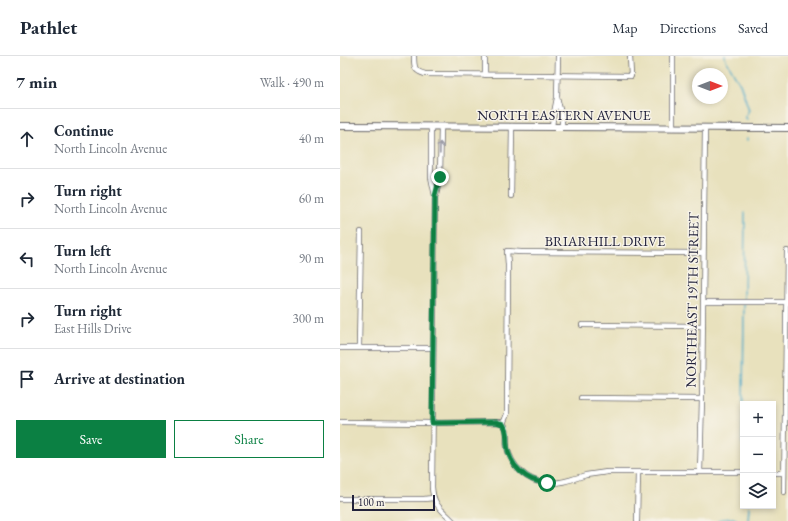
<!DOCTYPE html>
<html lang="en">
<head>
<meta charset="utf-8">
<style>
	:root { --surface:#fff; --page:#f2f2f3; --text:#1f2937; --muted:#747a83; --line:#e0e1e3; --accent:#0b8043 }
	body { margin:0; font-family:"EB Garamond",serif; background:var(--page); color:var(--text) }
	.controls { position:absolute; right:12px; bottom:12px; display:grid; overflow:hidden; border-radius:0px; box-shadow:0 2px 6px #0003 }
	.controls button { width:36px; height:36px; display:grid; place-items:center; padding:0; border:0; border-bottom:1px solid var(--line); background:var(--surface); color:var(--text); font:20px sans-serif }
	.compass { position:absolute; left:352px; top:12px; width:36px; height:36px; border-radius:50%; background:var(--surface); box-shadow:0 2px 6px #0003; rotate:90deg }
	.scale { position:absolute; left:12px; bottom:10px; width:83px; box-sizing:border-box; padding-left:4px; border:2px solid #22223b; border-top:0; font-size:11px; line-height:14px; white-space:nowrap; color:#22223b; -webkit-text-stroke:3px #f7f3e8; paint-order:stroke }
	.stop { position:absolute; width:12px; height:12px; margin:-9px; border:3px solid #0b8043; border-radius:50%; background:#fff }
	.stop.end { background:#0b8043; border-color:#fff; box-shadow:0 1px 4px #0008 }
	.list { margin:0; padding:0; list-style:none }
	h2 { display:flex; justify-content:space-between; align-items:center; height:52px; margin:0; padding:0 16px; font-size:17px }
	h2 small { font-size:13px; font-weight:400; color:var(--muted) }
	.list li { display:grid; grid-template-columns:26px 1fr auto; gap:12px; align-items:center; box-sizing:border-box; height:60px; padding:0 16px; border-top:1px solid var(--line) }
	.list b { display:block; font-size:15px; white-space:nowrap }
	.list p { margin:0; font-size:13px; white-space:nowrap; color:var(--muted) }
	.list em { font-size:13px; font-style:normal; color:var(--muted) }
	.actions { display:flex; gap:8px; padding:12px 16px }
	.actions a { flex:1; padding:9px 0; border:1px solid var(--accent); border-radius:0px; text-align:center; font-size:14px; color:var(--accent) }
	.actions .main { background:var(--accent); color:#fff }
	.icon { flex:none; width:22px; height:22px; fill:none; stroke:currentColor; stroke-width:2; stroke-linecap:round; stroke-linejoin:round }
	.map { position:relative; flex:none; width:448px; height:465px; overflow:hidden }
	header { display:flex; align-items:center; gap:24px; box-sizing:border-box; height:56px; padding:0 20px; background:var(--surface); border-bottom:1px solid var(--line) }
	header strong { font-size:19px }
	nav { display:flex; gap:22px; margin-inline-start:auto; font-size:14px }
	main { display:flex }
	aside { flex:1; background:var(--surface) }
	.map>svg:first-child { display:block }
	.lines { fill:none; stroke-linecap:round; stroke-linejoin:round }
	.stream { stroke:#49a9c8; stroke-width:1.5 }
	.street-casing { stroke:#676568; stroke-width:6 }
	.secondary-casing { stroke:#676568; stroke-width:8 }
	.street { stroke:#fff; stroke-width:4.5 }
	.secondary { stroke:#fff; stroke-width:6 }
	.oneway { stroke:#9c9ca7 }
	.route { stroke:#0b8043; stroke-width:5 }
	.labels { text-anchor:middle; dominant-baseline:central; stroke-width:3; stroke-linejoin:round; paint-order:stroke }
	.street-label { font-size:14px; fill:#22223b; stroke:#f7f3e8 }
</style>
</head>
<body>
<header>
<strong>Pathlet</strong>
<nav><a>Map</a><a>Directions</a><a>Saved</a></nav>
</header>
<main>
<aside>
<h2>7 min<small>Walk · 490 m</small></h2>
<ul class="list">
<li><svg class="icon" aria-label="ahead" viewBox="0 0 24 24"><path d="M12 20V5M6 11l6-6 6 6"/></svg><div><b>Continue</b><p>North Lincoln Avenue</p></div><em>40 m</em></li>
<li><svg class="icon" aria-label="right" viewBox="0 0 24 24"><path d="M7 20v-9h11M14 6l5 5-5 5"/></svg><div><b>Turn right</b><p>North Lincoln Avenue</p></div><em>60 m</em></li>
<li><svg class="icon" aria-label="left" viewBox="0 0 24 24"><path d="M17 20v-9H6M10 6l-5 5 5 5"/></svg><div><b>Turn left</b><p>North Lincoln Avenue</p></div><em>90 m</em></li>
<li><svg class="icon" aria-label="right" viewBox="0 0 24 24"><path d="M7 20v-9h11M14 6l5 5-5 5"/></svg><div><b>Turn right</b><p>East Hills Drive</p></div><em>300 m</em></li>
<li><svg class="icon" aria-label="arrive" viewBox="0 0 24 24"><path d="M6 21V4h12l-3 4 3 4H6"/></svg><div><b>Arrive at destination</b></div></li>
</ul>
<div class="actions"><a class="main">Save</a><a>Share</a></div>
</aside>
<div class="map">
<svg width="448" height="465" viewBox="0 0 448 465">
	<rect width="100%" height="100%" fill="#f7f3e8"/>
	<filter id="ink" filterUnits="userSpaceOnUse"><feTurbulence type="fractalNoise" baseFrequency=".025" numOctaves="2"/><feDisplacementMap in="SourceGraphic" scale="8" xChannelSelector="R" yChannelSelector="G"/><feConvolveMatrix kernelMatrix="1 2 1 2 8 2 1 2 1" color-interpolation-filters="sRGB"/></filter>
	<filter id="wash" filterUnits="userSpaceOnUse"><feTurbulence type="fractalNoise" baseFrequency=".012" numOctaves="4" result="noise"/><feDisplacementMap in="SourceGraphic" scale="16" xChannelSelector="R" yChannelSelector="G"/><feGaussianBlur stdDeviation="0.9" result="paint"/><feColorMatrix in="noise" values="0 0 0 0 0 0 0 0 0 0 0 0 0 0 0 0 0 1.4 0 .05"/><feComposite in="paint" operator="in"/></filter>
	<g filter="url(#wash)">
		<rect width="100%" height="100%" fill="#e8e1bd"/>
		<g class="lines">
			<!-- stream -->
			<path class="stream" d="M385,0V2L401,30L409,54L405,61L407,63
				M407,82V84
				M403,348L405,157
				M403,356L402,384L403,389
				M378,465L382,463L393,462L399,465
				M408,465L409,450"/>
		</g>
	</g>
	<g filter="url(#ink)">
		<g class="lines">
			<defs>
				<path id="street" d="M74,0C74,11 74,15 85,18L291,20L290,0
					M218,0L217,41L222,62V71
					M145,19V0
					M91,71V121L95,140L92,431C93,449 101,453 113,465
					M212,71L213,62L217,42
					M333,72V0
					M96,139L100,121L101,71
					M171,140L172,70
					M363,246H446
					M242,269L363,270
					M0,292H93
					M19,292L21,176
					M241,342L362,343
					M0,366L92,367L160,366C163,368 165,369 166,372C168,378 166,385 167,391C171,410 187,426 207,427C220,428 233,423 246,419C253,418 260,417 267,416H403
					M163,368L167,358L168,209L167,195L181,196L363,197
					M360,416L362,343L365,72
					M433,417H444
					M444,436L447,195
					M0,443H84L93,442
					M297,465L298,416"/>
				<path id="secondary" d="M0,70L448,72"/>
			</defs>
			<!-- street casing -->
			<use href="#street" class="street-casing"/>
			<!-- secondary casing -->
			<use href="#secondary" class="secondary-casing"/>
			<!-- street -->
			<use href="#street" class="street"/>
			<!-- secondary -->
			<use href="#secondary" class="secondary"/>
		</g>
		<!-- one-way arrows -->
		<defs><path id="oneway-shaft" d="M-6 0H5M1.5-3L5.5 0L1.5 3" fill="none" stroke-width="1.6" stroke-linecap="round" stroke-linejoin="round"/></defs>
		<use class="oneway" href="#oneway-shaft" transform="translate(100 92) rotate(-89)"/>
	</g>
	<g class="lines" filter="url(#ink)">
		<!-- route -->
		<path class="route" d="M100,121L95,140L92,367L156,366L163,368C168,374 166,381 167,389C169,409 186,426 207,427"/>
	</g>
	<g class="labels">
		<!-- street labels -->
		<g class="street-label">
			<text x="224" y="59">NORTH EASTERN AVENUE</text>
			<text x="265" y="185">BRIARHILL DRIVE</text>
			<text transform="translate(352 244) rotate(-89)">NORTHEAST 19TH STREET</text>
		</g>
	</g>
</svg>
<div class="controls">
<button>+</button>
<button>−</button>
<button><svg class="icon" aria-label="layers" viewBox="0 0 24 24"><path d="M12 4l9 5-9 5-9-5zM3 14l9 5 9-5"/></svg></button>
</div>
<svg class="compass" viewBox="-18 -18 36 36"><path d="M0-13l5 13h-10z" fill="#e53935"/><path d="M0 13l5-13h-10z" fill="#747a83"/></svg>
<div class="scale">100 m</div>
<div class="stop" style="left:207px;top:427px"></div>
<div class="stop end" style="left:100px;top:121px"></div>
</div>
</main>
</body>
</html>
